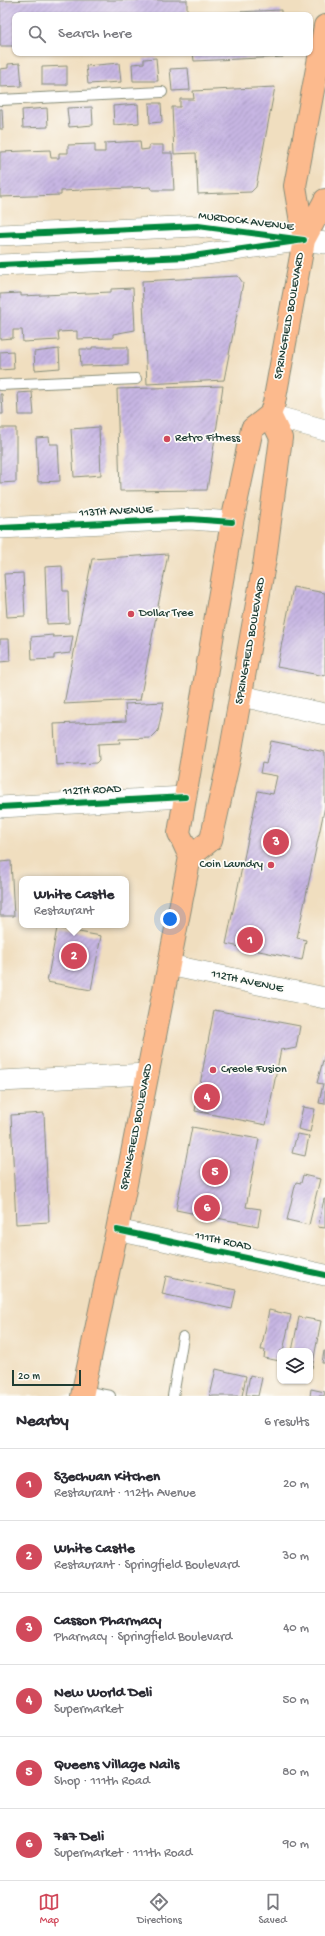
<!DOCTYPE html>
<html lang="en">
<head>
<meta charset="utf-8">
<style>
	:root { --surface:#fff; --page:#f2f2f3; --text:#2b2b33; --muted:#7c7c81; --line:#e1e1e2; --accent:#d1495b }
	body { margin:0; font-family:"Gochi Hand",sans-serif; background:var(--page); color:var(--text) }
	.controls { position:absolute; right:12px; bottom:12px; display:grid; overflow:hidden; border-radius:8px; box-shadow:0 1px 3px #0004 }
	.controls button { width:36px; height:36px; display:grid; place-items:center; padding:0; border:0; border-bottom:1px solid var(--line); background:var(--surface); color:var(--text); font:20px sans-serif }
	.scale { position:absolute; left:12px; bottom:10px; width:69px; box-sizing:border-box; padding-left:4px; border:2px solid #1f3d34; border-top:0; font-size:11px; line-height:14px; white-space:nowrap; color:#1f3d34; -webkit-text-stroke:3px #fdfcf7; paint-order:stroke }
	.you { position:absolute; left:170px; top:919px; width:14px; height:14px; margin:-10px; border:3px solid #fff; border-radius:50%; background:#1a73e8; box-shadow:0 0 0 6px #1a73e833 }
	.badge { display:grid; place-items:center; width:26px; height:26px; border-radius:50%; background:var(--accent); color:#fff; font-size:13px; font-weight:700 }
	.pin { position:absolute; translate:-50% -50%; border:2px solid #fff; box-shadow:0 1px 4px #0006 }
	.popup { position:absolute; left:19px; top:876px; width:110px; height:52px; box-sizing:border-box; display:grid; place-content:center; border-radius:8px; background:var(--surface); filter:drop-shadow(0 1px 3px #0005); font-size:13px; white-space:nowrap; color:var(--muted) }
	.popup b { font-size:15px; color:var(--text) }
	.popup::after { content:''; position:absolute; left:50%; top:100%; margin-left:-8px; border:8px solid transparent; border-top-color:var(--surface) }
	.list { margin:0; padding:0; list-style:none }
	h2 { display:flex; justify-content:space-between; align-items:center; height:52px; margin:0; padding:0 16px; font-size:17px }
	h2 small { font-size:13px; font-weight:400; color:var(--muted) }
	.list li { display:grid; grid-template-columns:26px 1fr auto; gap:12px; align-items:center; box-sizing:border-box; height:72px; padding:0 16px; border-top:1px solid var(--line) }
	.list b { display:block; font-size:15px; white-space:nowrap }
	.list p { margin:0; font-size:13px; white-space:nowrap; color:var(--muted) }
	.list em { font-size:13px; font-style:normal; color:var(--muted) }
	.icon { flex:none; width:22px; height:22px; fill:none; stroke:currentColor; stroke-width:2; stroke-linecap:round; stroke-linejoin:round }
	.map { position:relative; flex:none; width:325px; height:1396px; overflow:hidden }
	.search { position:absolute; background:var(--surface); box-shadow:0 1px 3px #0004; left:12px; right:12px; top:12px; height:44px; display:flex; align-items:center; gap:10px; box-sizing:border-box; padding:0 14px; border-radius:8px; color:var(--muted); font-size:15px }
	.sheet { height:484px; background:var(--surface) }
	nav { display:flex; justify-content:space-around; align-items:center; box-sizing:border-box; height:56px; border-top:1px solid var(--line); background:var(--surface); font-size:11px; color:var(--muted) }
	nav a { display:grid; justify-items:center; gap:2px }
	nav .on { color:var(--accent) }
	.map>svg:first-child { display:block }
	.building { fill:url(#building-hatch) }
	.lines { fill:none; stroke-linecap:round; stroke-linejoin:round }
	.lane-casing { stroke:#888e7a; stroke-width:12 }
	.street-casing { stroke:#888e7a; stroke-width:22 }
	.primary-casing { stroke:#888e7a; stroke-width:24 }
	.lane { stroke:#fff; stroke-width:10 }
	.street { stroke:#fff; stroke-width:21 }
	.primary { stroke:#fcba8d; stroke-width:22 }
	.cycleway-casing { stroke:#fdfcf7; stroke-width:8 }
	.cycleway { stroke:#00873e; stroke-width:6 }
	.poi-dot { fill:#d1495b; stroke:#fdfcf7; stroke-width:1.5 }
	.labels { text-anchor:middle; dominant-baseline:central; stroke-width:3.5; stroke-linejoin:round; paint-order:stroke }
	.street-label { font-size:12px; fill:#1f3d34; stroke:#fdfcf7 }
	.poi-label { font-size:12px; fill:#1f3d34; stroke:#fdfcf7; text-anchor:start }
</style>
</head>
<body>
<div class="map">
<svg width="325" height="1396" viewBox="0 0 325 1396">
	<defs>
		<pattern id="building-hatch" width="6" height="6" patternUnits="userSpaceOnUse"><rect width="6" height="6" fill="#c7b6e3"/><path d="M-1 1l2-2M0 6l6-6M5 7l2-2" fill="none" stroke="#a195b9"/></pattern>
	</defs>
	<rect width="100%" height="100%" fill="#fdfcf7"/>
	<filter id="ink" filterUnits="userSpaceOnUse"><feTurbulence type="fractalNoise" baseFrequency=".025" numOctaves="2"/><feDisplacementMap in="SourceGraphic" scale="8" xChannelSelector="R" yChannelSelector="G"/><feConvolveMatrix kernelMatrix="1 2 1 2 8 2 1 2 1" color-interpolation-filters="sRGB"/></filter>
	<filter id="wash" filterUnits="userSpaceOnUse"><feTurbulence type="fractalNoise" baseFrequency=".012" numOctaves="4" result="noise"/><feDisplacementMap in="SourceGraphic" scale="16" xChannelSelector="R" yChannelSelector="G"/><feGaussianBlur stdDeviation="0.9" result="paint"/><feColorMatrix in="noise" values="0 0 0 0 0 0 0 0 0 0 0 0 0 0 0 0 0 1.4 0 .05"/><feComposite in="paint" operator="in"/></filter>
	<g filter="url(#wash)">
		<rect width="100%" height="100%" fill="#f0debf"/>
		<g id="blocks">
			<!-- building -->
			<path class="building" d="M38,0H187V15H15V46H0V1Z
				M281,10V15H192V14Z
				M193,53H283V57L194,61Z
				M156,58L158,81H133L132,64L144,63V59Z
				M20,63L22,86L0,87V69L8,68V64Z
				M119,63L121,82L88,84L86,66Z
				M67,66V85H42V67Z
				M188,68L190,90L172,91L170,69Z
				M275,87L256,187L251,192L198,194L196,153L174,154L172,107H180V99H194L193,91Z
				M149,103H161L162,122L150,123Z
				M138,104L139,123L114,125L113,106Z
				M92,107L93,125L69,127L67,108Z
				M47,108L48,127L23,128L22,110Z
				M0,109H2L3,129H0Z
				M140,141L141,150L149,149V145H163V153H172L174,190H152L151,187L61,191V195L0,197V152L50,150L51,158H59V153H68V145L95,144V152H105V143Z
				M238,276L243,283L224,380L147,384L142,281Z
				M133,288L135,330L113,334V338L77,339V331L58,332L59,340L23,342L22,330H13V338L0,339V294L21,293V296L111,292V289Z
				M92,347H128V365L81,366L80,349H92Z
				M59,349L60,368L35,370L34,352Z
				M13,351L14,369L0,370V352Z
				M223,386L207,490L120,491L117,389Z
				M32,392L34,415H19L18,393Z
				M0,394H2L3,414H0Z
				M99,427L101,475L74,477L71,429Z
				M0,428H16V482L0,483Z
				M49,437L50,444H58L60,481L38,482L36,438Z
				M168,554L140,700L64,704L92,559Z
				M62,566L63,591H68L69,623L47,624L45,567Z
				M23,573L25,616L7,617L4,574Z
				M293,587L325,593V676L277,667Z
				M53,635V637L73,636L70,653L54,655V659L32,660L31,637Z
				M0,639H9L10,661L0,662Z
				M164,702L158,731L151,738L119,739L120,743L98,744L99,760L96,763L56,765L54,724L126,721L125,704Z
				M271,741L325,752V806L297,938L306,940L302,960L226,944L258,791L273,794L277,776L260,773L262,763L266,764Z
				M11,861L14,916H0V862Z
				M57,928L101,936L91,990L47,982Z
				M214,1010L300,1026L296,1048L286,1050L281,1049L266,1125L195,1111Z
				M325,1053V1104L319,1103L323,1084L317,1083Z
				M303,1107L315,1109L310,1132L298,1129Z
				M44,1113L49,1222L16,1224L11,1115Z
				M192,1127L259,1139L246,1207L261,1209L258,1226L176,1210Z
				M297,1134L309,1136L305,1156L292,1153Z
				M303,1175L320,1179L309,1225L287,1220L296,1182L301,1183Z
				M324,1199H325V1228L318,1227Z
				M166,1276L236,1290L232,1309L162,1294Z
				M269,1310L291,1315L283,1351H280V1361L264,1358L265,1350H261Z
				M299,1317L321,1321L312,1368H310V1351H292Z
				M324,1351H325V1363H322Z
				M216,1369L246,1376L242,1396H210Z
				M250,1375L262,1378L258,1396L246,1395Z
				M311,1389L325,1392L324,1396H310Z"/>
		</g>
	</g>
	<g filter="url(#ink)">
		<use href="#blocks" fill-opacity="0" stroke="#888e7a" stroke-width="1"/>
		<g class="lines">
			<defs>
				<path id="lane" d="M0,100L162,92
					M0,385L136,379
					M83,1391L110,1396
					M173,1396L183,1337"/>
				<path id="street" d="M0,235L198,226L304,240L186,257L0,265
					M304,240L325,243
					M270,415L325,430
					M0,528L190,519L232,522
					M241,696L325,714
					M0,807L185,797
					M169,965L325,998
					M0,1081L148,1074
					M117,1230L325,1275"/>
				<path id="primary" d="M304,240L295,186L325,26
					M190,857L211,840L230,755L265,559L281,438L270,415
					M82,1396L117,1230L190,857L179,833L232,522L252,429L270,415L274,403L304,240L325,200"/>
			</defs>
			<!-- lane casing -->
			<use href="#lane" class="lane-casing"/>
			<!-- street casing -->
			<use href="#street" class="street-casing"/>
			<!-- primary casing -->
			<use href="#primary" class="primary-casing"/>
			<!-- lane -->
			<use href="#lane" class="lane"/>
			<!-- street -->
			<use href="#street" class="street"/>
			<!-- primary -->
			<use href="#primary" class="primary"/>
			<defs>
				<path id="cycleway" d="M0,235L198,226L304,240L186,257L0,265
					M0,528L190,519L232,522
					M0,807L185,797
					M117,1230L325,1275"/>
			</defs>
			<!-- cycleway casing -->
			<use href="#cycleway" class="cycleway-casing"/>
			<!-- cycleway -->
			<use href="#cycleway" class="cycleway"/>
		</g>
	</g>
	<!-- markers -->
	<g class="poi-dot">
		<circle cx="167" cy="439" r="4"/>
		<circle cx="131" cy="614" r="4"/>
		<circle cx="271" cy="865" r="4"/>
		<circle cx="213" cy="1070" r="4"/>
	</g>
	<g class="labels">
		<!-- street labels -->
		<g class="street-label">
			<text transform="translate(246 222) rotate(7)">MURDOCK AVENUE</text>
			<text transform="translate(290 316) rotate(-80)">SPRINGFIELD BOULEVARD</text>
			<text transform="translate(116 512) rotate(-3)">113TH AVENUE</text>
			<text transform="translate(251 641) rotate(-80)">SPRINGFIELD BOULEVARD</text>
			<text transform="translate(92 791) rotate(-3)">112TH ROAD</text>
			<text transform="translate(247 982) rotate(12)">112TH AVENUE</text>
			<text transform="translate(137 1127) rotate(-79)">SPRINGFIELD BOULEVARD</text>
			<text transform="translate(223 1242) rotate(12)">111TH ROAD</text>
		</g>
		<!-- poi labels -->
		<g class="poi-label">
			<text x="175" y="439">Retro Fitness</text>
			<text x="139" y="614">Dollar Tree</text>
			<text x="263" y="865" text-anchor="end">Coin Laundry</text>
			<text x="221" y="1070">Creole Fusion</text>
		</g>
	</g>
</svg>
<div class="controls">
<button><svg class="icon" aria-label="layers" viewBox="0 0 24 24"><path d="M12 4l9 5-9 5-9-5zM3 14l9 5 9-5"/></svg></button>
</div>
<div class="scale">20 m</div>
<div class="you"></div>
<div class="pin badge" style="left:250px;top:940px">1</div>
<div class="pin badge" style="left:74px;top:956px">2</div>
<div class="popup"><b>White Castle</b>Restaurant</div>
<div class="pin badge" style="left:276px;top:842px">3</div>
<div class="pin badge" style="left:207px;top:1097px">4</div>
<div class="pin badge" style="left:215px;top:1172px">5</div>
<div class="pin badge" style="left:207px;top:1208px">6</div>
<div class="search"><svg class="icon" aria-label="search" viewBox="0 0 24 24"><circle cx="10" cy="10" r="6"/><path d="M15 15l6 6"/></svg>Search here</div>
</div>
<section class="sheet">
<h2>Nearby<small>6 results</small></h2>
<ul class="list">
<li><span class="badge">1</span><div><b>Szechuan Kitchen</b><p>Restaurant · 112th Avenue</p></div><em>20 m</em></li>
<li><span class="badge">2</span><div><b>White Castle</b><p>Restaurant · Springfield Boulevard</p></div><em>30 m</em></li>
<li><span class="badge">3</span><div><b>Casson Pharmacy</b><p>Pharmacy · Springfield Boulevard</p></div><em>40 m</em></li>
<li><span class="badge">4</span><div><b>New World Deli</b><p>Supermarket</p></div><em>50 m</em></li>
<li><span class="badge">5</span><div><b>Queens Village Nails</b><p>Shop · 111th Road</p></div><em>80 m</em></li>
<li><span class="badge">6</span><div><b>7&amp;7 Deli</b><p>Supermarket · 111th Road</p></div><em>90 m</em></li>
</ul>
</section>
<nav>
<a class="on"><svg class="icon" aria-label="map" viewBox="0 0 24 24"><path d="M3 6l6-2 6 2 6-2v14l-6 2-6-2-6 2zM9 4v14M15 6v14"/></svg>Map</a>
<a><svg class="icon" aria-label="directions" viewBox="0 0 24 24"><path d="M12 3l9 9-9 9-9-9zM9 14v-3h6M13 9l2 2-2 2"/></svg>Directions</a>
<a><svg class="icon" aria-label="saved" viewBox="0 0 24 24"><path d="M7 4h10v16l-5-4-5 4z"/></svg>Saved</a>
</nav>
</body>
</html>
